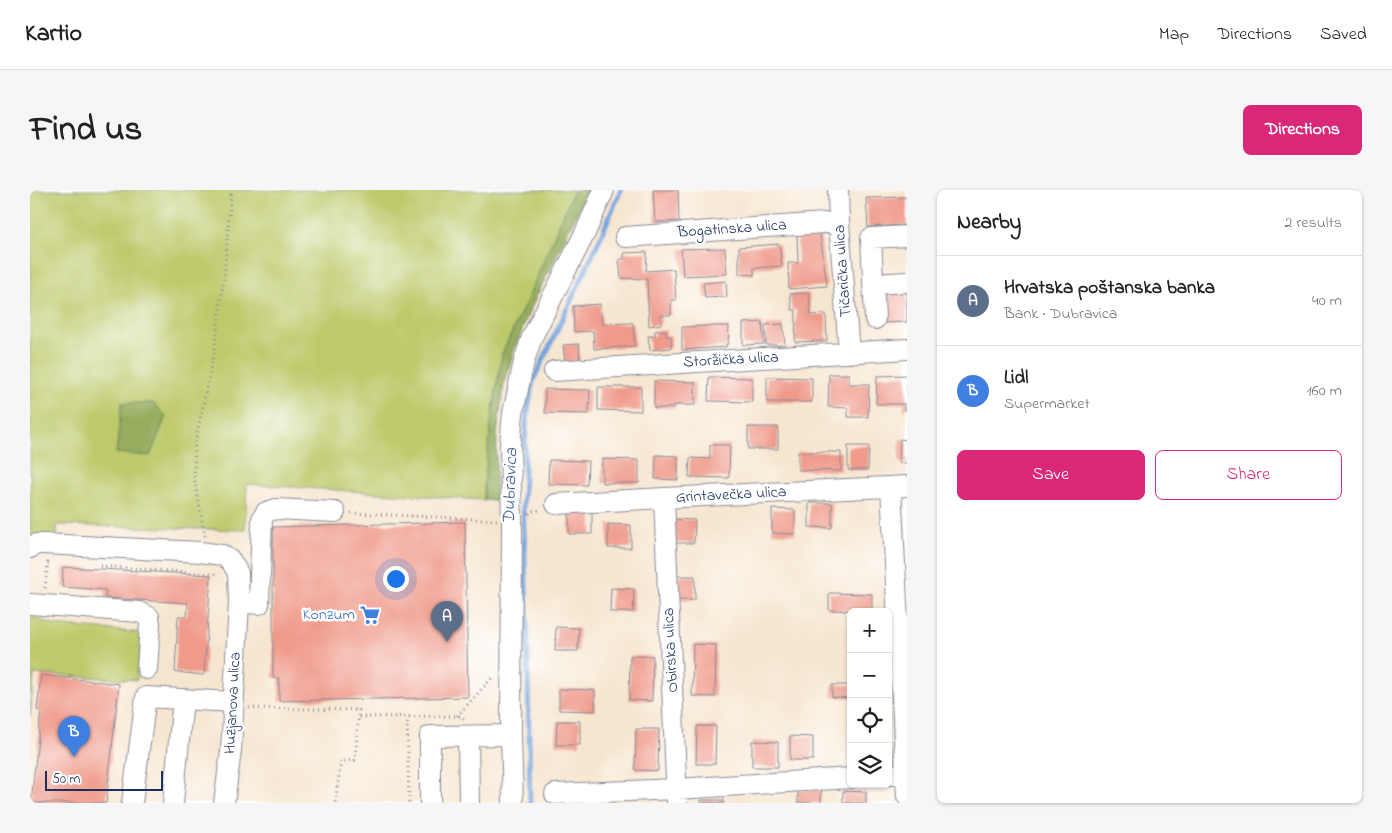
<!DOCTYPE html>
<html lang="en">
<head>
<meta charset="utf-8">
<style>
	:root { --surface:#fff; --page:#f6f6f6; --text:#222; --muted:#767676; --line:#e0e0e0; --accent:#db2777 }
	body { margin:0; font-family:"Indie Flower",sans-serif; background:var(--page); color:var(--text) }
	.controls { position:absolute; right:15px; bottom:15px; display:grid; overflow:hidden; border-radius:8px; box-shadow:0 1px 4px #0004 }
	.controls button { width:45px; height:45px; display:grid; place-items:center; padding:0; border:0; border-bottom:1px solid var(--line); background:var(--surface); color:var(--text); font:25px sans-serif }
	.scale { position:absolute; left:15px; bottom:12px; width:118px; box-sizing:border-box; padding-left:5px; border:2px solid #1b2f5e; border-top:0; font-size:14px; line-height:18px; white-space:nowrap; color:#1b2f5e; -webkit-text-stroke:4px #fff; paint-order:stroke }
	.you { position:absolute; left:365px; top:388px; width:18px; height:18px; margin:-12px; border:4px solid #fff; border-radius:50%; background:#1a73e8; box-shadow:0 0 0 8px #1a73e833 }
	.badge { display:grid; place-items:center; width:32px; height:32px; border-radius:50%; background:var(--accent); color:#fff; font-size:16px; font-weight:700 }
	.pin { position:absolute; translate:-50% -41px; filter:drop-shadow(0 1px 2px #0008) }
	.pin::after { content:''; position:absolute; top:26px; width:18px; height:15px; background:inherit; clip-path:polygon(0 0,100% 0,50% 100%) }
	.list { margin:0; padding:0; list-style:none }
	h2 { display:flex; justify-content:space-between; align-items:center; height:65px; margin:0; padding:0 20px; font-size:21px }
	h2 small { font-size:16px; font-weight:400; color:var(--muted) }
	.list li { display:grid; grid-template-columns:32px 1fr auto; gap:15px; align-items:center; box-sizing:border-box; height:90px; padding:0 20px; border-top:1px solid var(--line) }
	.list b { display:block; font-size:19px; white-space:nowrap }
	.list p { margin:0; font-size:16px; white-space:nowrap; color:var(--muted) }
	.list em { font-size:16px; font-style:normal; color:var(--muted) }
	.actions { display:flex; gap:10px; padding:15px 20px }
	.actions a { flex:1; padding:11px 0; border:1px solid var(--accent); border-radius:8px; text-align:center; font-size:18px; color:var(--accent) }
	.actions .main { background:var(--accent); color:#fff }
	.icon { flex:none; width:28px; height:28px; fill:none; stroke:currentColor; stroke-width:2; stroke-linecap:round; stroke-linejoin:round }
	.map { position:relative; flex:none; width:877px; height:613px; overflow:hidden; border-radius:8px }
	header { display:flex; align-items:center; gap:30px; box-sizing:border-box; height:70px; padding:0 25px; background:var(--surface); border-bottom:1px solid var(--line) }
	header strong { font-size:24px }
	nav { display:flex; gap:28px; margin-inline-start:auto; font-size:18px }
	.intro { display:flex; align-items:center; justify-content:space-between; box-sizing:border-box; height:120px; padding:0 30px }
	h1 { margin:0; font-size:35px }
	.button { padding:12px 22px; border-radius:8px; background:var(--accent); color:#fff; font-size:18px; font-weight:700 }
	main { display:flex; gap:30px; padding:0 30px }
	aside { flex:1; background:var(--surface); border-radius:8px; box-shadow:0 1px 4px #0004 }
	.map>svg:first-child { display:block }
	.green { fill:#bdc96a; stroke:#6c7c64 }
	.forest { fill:#96ad5e; stroke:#586e5e }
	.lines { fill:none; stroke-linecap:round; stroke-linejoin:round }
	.stream { stroke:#73a4dd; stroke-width:5 }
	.building { fill:#ef9a8a }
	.minor-casing { stroke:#888a96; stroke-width:22 }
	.path { stroke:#888a96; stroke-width:3; stroke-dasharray:1 4; stroke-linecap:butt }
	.minor { stroke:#fff; stroke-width:20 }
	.labels { text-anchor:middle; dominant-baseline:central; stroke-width:5; stroke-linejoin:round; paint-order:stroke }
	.street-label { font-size:16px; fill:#1b2f5e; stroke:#fff }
	.shop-label { font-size:16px; fill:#366cbe; stroke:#fff; text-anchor:end }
	.water-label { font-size:18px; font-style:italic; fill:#3e5e91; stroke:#fff }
</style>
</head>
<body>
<header>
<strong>Kartio</strong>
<nav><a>Map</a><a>Directions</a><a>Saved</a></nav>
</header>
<div class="intro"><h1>Find us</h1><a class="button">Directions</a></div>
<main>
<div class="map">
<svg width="877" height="613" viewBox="0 0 877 613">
	<rect width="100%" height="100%" fill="#fff"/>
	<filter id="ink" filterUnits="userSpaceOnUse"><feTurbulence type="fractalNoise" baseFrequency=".02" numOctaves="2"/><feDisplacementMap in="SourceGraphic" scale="10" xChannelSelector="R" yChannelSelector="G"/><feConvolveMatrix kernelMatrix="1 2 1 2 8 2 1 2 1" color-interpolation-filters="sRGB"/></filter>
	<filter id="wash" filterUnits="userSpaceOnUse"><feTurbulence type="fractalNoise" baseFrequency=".0096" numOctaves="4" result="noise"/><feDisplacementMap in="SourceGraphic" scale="20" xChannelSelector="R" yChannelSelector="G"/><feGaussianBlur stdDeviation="1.12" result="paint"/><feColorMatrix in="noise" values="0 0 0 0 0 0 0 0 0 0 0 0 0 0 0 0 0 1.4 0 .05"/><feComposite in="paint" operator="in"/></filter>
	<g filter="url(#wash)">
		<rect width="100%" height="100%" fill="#f6e5cf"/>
		<!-- green -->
		<path class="green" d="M0,0H544L500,103L472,164L454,295V310L217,294L215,340L27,335V346L0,345Z
			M0,426L25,435L114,443L107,483V490L4,484L0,526Z"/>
		<!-- forest -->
		<path class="forest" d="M544,0H558L499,122L486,155L474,193L467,245L465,311L454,310V295L461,232L472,164L500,103Z
			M92,213H123L136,226L120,266L86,263Z"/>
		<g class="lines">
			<!-- stream -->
			<path class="stream" d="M500,613L497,422L493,316L495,251L497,224L503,191L564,62L591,0"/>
		</g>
		<g id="blocks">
			<!-- building -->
			<path class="building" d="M623,0H648L649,31L625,32Z
				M877,7V35L838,37L836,8Z
				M790,43L797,96L759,99L758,73H768L767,45Z
				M749,54L752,76L724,78V85L709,84V57Z
				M695,58L697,84L653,86L651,59Z
				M617,62L616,81L644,79L646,110H641V125H630L631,134L619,136L617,89L591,88L589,69H594V63Z
				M696,91L697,107L675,108L673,93Z
				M877,97V132L850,133L848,99Z
				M779,103L781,125L796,124L797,151L765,152L766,120H762L760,104Z
				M570,114L572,134L603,133L605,156L564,159L563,141L544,142L543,116Z
				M732,132L734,154L713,155V133Z
				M753,134L755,155H736L735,135Z
				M678,136H699L698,154H696V157L652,160V137Z
				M636,140V146H641V158L620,160L618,146H625V141Z
				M549,154L550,171L535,172L533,155Z
				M799,184H819V194H839L838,227H818V218L798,217Z
				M877,185V220H874V214H846L847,186Z
				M679,187L722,188V212L678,211Z
				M737,187L782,188V212H737Z
				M624,191L665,192V215H644V218H624Z
				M568,197H611V221L568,220Z
				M515,199L560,200L559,224L515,223Z
				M718,237H748V259H718Z
				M870,249L877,250V273H869Z
				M680,255H700L699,288L659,287L660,268L680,269Z
				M818,256H839L838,280H818Z
				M768,262H811V281L768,280Z
				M626,265L648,266V290L625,289Z
				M572,269L609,270V293H572Z
				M519,270L558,271L557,295L518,294Z
				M779,313H802V338L779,337Z
				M742,319L765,320V344L742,343Z
				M539,320L562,321V344H539Z
				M641,329L665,330L664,353H641Z
				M435,332L438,507L249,511V488H243V337Z
				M578,334L601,335V358H578Z
				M33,377L181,385L174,485L145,482L148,426H157L158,413L75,408L76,400L32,397Z
				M642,386H665V410H642Z
				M581,398L604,399L603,422H580Z
				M799,403L842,404V421L799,420Z
				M526,437L549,438L548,461H525Z
				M663,454L686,455L685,507L662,506Z
				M600,466H623L622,511L599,510Z
				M11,485L89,494L76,613H1L11,521L7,520Z
				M802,495H821V508L802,507Z
				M529,499L565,500V521L529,520Z
				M527,531H550V555H526Z
				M667,536H686L685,574H666Z
				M606,539H629L628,581L605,580Z
				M760,546L783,547V570H760Z
				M722,551L748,552V577H722Z
				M768,600H791V613H768Z
				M813,601L836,602V613H813Z
				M671,610H694V613H671Z"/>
		</g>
	</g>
	<g filter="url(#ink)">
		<use href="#blocks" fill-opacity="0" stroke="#888a96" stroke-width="1"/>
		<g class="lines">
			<defs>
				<path id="minor" d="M808,0L809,32L819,163
					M595,47L809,32
					M843,94L877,92
					M845,129L841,48L877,46
					M524,181L877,159
					M861,297L877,606
					M634,308L647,613
					M526,314L634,308L877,296
					M0,358L6,354H14L170,362L192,365L201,371L208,383L209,412L201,561L194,613
					M209,412L229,414L232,329L236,322L246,319L305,322
					M0,414L109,422L119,427L120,434L117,479
					M438,546L439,613
					M858,585L877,584
					M525,604L647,599L821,588
					M102,613L116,507L203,512
					M143,613L153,509
					M400,613V546L481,545
					M483,613L481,545L482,331L480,255L483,223L494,171L502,147L555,43L574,0"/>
			</defs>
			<!-- minor casing -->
			<use href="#minor" class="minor-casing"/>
			<!-- path -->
			<path class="path" d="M321,323L467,330
				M499,324L502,321L511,320
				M175,346L164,287L165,253L185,157L194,88L201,0
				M70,376L185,384L188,386
				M15,398L18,373H19
				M219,518L329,520L325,570L311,571L305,613
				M427,526L463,487
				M329,527L432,526L434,530
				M377,527L379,613"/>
			<!-- minor -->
			<use href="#minor" class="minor"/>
		</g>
	</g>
	<!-- icons -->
	<defs>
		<symbol id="supermarket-bare" viewBox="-9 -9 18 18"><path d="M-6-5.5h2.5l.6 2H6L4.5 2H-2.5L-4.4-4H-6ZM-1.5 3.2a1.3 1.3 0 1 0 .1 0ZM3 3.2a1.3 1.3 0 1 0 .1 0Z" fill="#3f7fe0" stroke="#fff" stroke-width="2.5" paint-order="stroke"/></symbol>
	</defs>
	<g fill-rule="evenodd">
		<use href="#supermarket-bare" x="326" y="411" width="28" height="28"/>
	</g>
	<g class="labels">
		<!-- street labels -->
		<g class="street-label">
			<text transform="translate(702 39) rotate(-4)">Bogatinska ulica</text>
			<text transform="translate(813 81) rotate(-94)">Tičarička ulica</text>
			<text transform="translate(701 170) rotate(-3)">Storžička ulica</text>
			<text transform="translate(701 305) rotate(-3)">Grintavečka ulica</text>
			<text transform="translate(641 460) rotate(-93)">Obirska ulica</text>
			<text transform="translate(203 513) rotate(-87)">Huzjanova ulica</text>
		</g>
		<!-- shop labels -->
		<g class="shop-label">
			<text x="325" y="425">Konzum</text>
		</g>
		<!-- water labels -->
		<g class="water-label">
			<text transform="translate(481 296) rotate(-88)">Dubravica</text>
		</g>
	</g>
</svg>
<div class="controls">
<button>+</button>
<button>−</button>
<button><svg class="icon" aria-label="locate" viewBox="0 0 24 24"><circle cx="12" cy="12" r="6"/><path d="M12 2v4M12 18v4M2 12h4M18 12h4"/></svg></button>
<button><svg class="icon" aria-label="layers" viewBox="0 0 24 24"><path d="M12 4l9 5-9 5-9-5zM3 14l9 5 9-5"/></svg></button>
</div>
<div class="scale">50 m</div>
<div class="you"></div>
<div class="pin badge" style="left:417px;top:452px;background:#5c6f8a">A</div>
<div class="pin badge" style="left:44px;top:567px;background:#3f7fe0">B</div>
</div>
<aside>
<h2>Nearby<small>2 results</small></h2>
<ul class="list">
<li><span class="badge" style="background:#5c6f8a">A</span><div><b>Hrvatska poštanska banka</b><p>Bank · Dubravica</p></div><em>40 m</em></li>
<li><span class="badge" style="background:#3f7fe0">B</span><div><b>Lidl</b><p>Supermarket</p></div><em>160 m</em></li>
</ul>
<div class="actions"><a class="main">Save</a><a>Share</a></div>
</aside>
</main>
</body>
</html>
